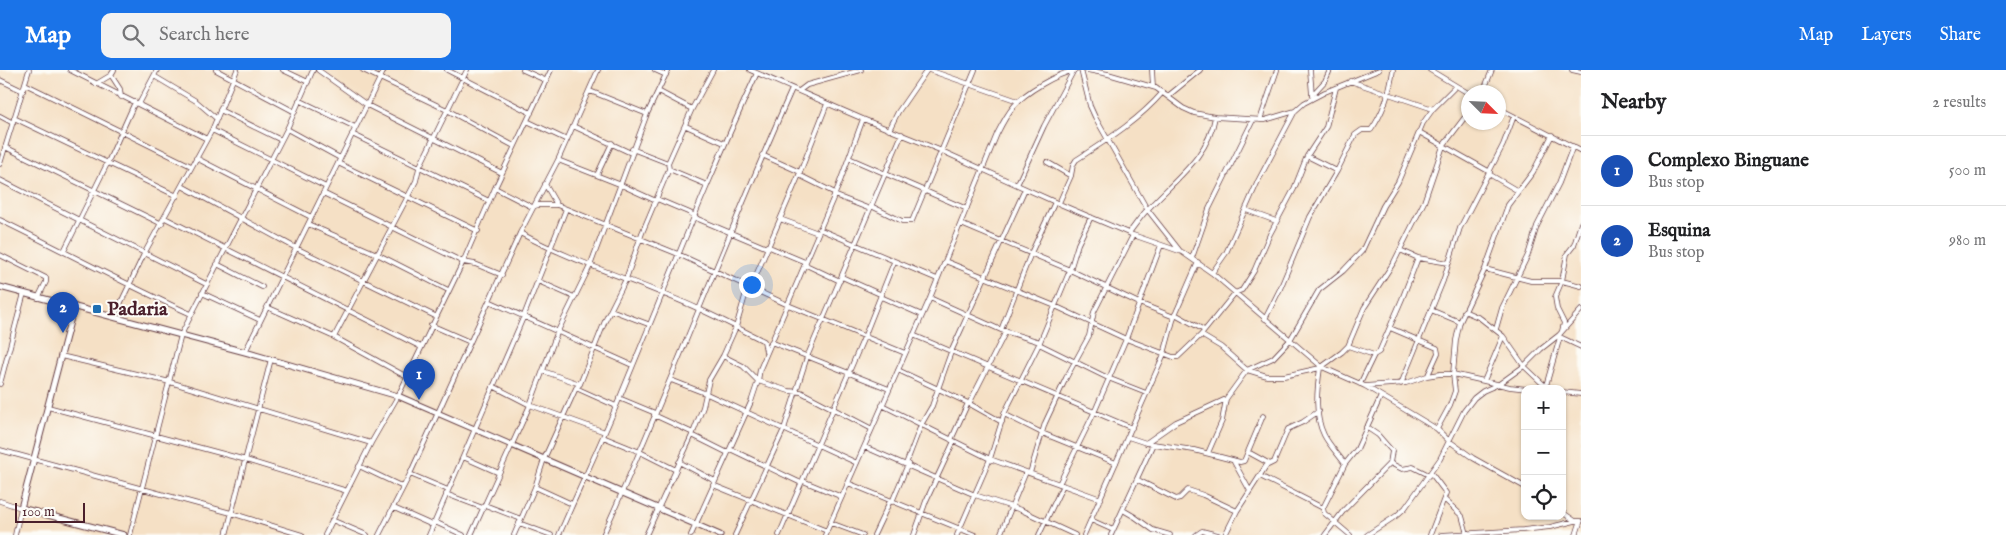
<!DOCTYPE html>
<html lang="en">
<head>
<meta charset="utf-8">
<style>
	:root { --surface:#fff; --page:#f2f2f2; --text:#202124; --muted:#757577; --line:#e0e0e0; --accent:#1a73e8 }
	body { margin:0; font-family:"IM FELL English",serif; background:var(--page); color:var(--text) }
	.controls { position:absolute; right:15px; bottom:15px; display:grid; overflow:hidden; border-radius:10px; box-shadow:0 1px 4px #0004 }
	.controls button { width:45px; height:45px; display:grid; place-items:center; padding:0; border:0; border-bottom:1px solid var(--line); background:var(--surface); color:var(--text); font:25px sans-serif }
	.compass { position:absolute; left:1461px; top:15px; width:45px; height:45px; border-radius:50%; background:var(--surface); box-shadow:0 1px 4px #0004; rotate:114deg }
	.scale { position:absolute; left:15px; bottom:12px; width:70px; box-sizing:border-box; padding-left:5px; border:2px solid #4a1f2b; border-top:0; font-size:14px; line-height:18px; white-space:nowrap; color:#4a1f2b; -webkit-text-stroke:4px #fdfcf7; paint-order:stroke }
	.you { position:absolute; left:751px; top:214px; width:18px; height:18px; margin:-12px; border:4px solid #fff; border-radius:50%; background:#1a73e8; box-shadow:0 0 0 8px #1a73e833 }
	.badge { display:grid; place-items:center; width:32px; height:32px; border-radius:50%; background:var(--accent); color:#fff; font-size:16px; font-weight:700 }
	.pin { position:absolute; translate:-50% -41px; filter:drop-shadow(0 1px 2px #0008) }
	.pin::after { content:''; position:absolute; top:26px; width:18px; height:15px; background:inherit; clip-path:polygon(0 0,100% 0,50% 100%) }
	.list { margin:0; padding:0; list-style:none }
	h2 { display:flex; justify-content:space-between; align-items:center; height:65px; margin:0; padding:0 20px; font-size:21px }
	h2 small { font-size:16px; font-weight:400; color:var(--muted) }
	.list li { display:grid; grid-template-columns:32px 1fr auto; gap:15px; align-items:center; box-sizing:border-box; height:70px; padding:0 20px; border-top:1px solid var(--line) }
	.list b { display:block; font-size:19px; white-space:nowrap }
	.list p { margin:0; font-size:16px; white-space:nowrap; color:var(--muted) }
	.list em { font-size:16px; font-style:normal; color:var(--muted) }
	.icon { flex:none; width:28px; height:28px; fill:none; stroke:currentColor; stroke-width:2; stroke-linecap:round; stroke-linejoin:round }
	.map { position:relative; flex:none; width:1581px; height:465px; overflow:hidden }
	header { display:flex; align-items:center; gap:30px; box-sizing:border-box; height:70px; padding:0 25px; background:var(--accent); color:#fff }
	header strong { font-size:24px }
	nav { display:flex; gap:28px; margin-inline-start:auto; font-size:18px }
	.search { width:350px; height:45px; background:var(--page); display:flex; align-items:center; gap:12px; box-sizing:border-box; padding:0 18px; border-radius:10px; color:var(--muted); font-size:19px }
	main { display:flex }
	aside { flex:1; background:var(--surface) }
	.map>svg:first-child { display:block }
	.lines { fill:none; stroke-linecap:round; stroke-linejoin:round }
	.street-casing { stroke:#643c42; stroke-width:5.5 }
	.secondary-casing { stroke:#643c42; stroke-width:7 }
	.street { stroke:#fff; stroke-width:4 }
	.secondary { stroke:#fff; stroke-width:5 }
	.poi-dot { fill:#1f6fb2; stroke:#fdfcf7; stroke-width:2 }
	.labels { text-anchor:middle; dominant-baseline:central; stroke-width:4; stroke-linejoin:round; paint-order:stroke }
	.poi-label { font-size:20px; font-weight:bold; fill:#4a1f2b; stroke:#fdfcf7; text-anchor:start }
</style>
</head>
<body>
<header>
<strong>Map</strong>
<div class="search"><svg class="icon" aria-label="search" viewBox="0 0 24 24"><circle cx="10" cy="10" r="6"/><path d="M15 15l6 6"/></svg>Search here</div>
<nav><a>Map</a><a>Layers</a><a>Share</a></nav>
</header>
<main>
<div class="map">
<svg width="1581" height="465" viewBox="0 0 1581 465">
	<rect width="100%" height="100%" fill="#fdfcf7"/>
	<filter id="ink" filterUnits="userSpaceOnUse"><feTurbulence type="fractalNoise" baseFrequency=".02" numOctaves="2"/><feDisplacementMap in="SourceGraphic" scale="10" xChannelSelector="R" yChannelSelector="G"/><feConvolveMatrix kernelMatrix="1 2 1 2 8 2 1 2 1" color-interpolation-filters="sRGB"/></filter>
	<filter id="wash" filterUnits="userSpaceOnUse"><feTurbulence type="fractalNoise" baseFrequency=".0096" numOctaves="4" result="noise"/><feDisplacementMap in="SourceGraphic" scale="20" xChannelSelector="R" yChannelSelector="G"/><feGaussianBlur stdDeviation="1.12" result="paint"/><feColorMatrix in="noise" values="0 0 0 0 0 0 0 0 0 0 0 0 0 0 0 0 0 1.4 0 .05"/><feComposite in="paint" operator="in"/></filter>
	<g filter="url(#wash)">
		<rect width="100%" height="100%" fill="#f5e0c5"/>
	</g>
	<g filter="url(#ink)">
		<g class="lines">
			<defs>
				<path id="street" d="M70,0L207,69
					M114,0L111,5L120,19L121,27
					M216,0L295,42
					M283,0L308,12
					M318,0L367,35L502,103
					M363,0L447,40L514,76
					M447,0L531,43
					M523,0L547,11
					M655,0L666,5
					M750,0L863,49L942,81L1055,132L1133,165L1182,182L1212,203L1322,297L1365,316L1437,359L1449,371L1473,388L1525,417
					M929,0L1018,31
					M1081,0L1090,36L1095,47L1147,139L1180,181
					M1087,0L1108,4L1156,18L1183,38L1194,43L1215,47L1265,50L1295,41L1304,33L1325,22L1379,0
					M1152,0L1153,17
					M1310,0L1312,25
					M1430,0L1468,23
					M1572,0L1581,2
					M154,6L196,31L217,49
					M0,10L23,21
					M1350,11L1433,39
					M25,14L191,96
					M96,14L111,5
					M590,21L647,44
					M658,21L692,39
					M799,21L807,15L861,0
					M1483,22L1492,0
					M1312,25L1325,11L1330,0
					M1168,26L1200,0
					M299,30L355,57
					M139,34L157,0
					M1498,38L1581,81
					M220,40L281,70
					M0,46L13,53
					M14,48L177,126
					M1260,50L1277,0
					M527,51L567,70
					M573,56L631,83
					M686,56L724,73
					M287,59L340,88
					M212,60L326,117
					M889,60L898,42L927,0
					M1419,62L1490,102
					M352,64L489,131
					M5,77L162,154
					M632,79L668,93
					M762,85L800,102
					M1307,86L1337,101
					M196,88L311,147
					M849,88L967,139
					M558,90L619,114L656,131
					M1047,92L1071,106L1059,133
					M338,93L478,161
					M0,94L29,0
					M669,99L707,115
					M1489,104L1518,121
					M597,105L612,73
					M799,105L835,123
					M1071,106L1073,95L1076,90C1107,70 1138,51 1163,22
					M0,110L206,214
					M545,114L557,135
					M1017,115L1044,56L1074,0
					M182,116L296,178L435,246
					M495,118L532,137L538,135H557L678,184L788,235L905,283
					M323,123L463,192L475,194L502,205
					M834,125L870,139
					M657,129L690,143L698,149L767,178
					M871,136L902,151H912L975,0
					M1246,140L1276,151
					M165,148L421,277
					M780,149L818,163
					M0,150C64,181 126,215 191,244
					M308,154L377,184L448,220
					M961,154L1070,200L1139,233L1174,247
					M819,159L937,209
					M520,163C577,194 640,212 699,239C721,249 742,260 764,271L766,282
					M1129,163C1135,155 1141,146 1148,139C1174,110 1208,88 1215,47
					M767,176L805,192
					M1400,180L1418,188L1449,193
					M64,181L107,94L135,32
					M0,185L46,208V212L38,228
					M1192,188L1209,139L1253,50
					M945,191L1055,236L1126,269L1173,287H1178L1201,265L1235,223L1242,220L1254,201L1270,164L1294,119L1307,86L1326,57L1336,18
					M217,194L262,217
					M804,194L840,211
					M1485,199L1531,211H1562L1581,216
					M1212,203L1226,183L1258,111L1295,41
					M842,207L882,225
					M538,211L574,227
					M751,217L799,105L827,34
					M202,223L260,250
					M881,227L922,245
					M930,228L1001,260L1040,272
					M489,231L632,295
					M267,237L334,267L407,307
					M611,240L648,254
					M1431,240L1460,252
					M1464,241L1480,248L1503,266L1524,296L1545,316
					M1175,244L1204,260
					M114,247L144,184L212,60L237,0
					M1265,249L1280,219L1310,147L1337,101L1355,65L1362,60H1371C1384,42 1390,22 1393,0
					M431,255L470,272
					M1390,258L1437,278L1438,283L1428,305
					M1496,259L1502,238L1528,185L1537,156L1559,113L1573,76
					M1001,260L1031,183L1055,132
					M1562,261L1564,253L1557,239L1555,227L1562,211L1567,184L1574,175L1581,153
					M913,265L1132,358
					M1201,265L1221,277L1247,300L1267,306H1284L1320,298L1342,282L1348,276L1364,238L1394,192L1424,132L1443,76L1468,43
					M334,267L416,111L419,98L467,0
					M1560,267L1581,277
					M771,272L889,319
					M1039,274L1108,308L1146,323
					M1348,276L1374,285
					M245,282L384,0
					M61,286L170,312L371,373
					M723,286L743,296L758,311L789,321L801,322L872,359
					M1320,298C1317,319 1314,345 1324,365C1329,375 1338,384 1345,394
					M898,300L968,333L1002,352
					M543,301L580,314
					M671,310L707,324L857,393
					M1484,311L1503,266
					M0,314L24,223
					M1360,314L1374,285L1379,282L1402,229L1418,188
					M1401,314L1443,211L1460,158L1503,75L1514,46
					M493,316L530,335L605,362
					M1365,316L1406,313L1427,306L1440,304H1453L1510,317L1527,319
					M576,318L616,336
					M1545,319L1560,267L1559,265
					M1562,322L1581,324
					M619,328L655,343
					M969,334L1006,261
					M882,335L990,389L1101,429
					M48,337L246,390L347,421
					M1004,344L1042,363L1116,393
					M654,345L693,363
					M1437,359L1450,335L1455,321L1453,304L1456,270L1460,252L1485,199L1508,135L1533,102L1552,65
					M692,365L728,383
					M603,367L640,382L676,400
					M1128,367L1146,373L1194,380L1240,392L1244,391L1263,346
					M951,370L968,333
					M1146,373L1176,352L1226,329L1247,300L1273,288L1290,270L1319,220L1343,201L1362,181L1383,136L1398,112L1423,53L1433,39L1456,16
					M865,377L975,425L1021,440L1075,465
					M730,379L799,412L803,411L842,427
					M0,380L231,443L302,465
					M1248,382L1270,394
					M1208,383L1222,351L1226,329
					M463,387L499,403
					M679,392L715,411
					M1234,392L1250,421
					M1390,393L1402,399L1413,397L1429,405
					M906,394L921,355L932,336L951,282L1025,119
					M359,396L403,417
					M1030,403L1045,353L1066,308L1089,266L1094,242L1133,165
					M410,404L448,420
					M1260,406L1323,438L1324,443L1350,465
					M1138,410L1176,429L1180,428L1188,420L1203,425L1237,441
					M848,413L975,465
					M1059,414L1094,343L1126,269L1161,175
					M713,415L827,461
					M535,417L572,434
					M446,424L483,438
					M1445,430L1462,446L1467,464
					M0,431L21,438L15,465
					M892,432L908,394
					M485,435L521,449
					M394,438L430,454L435,452L463,465
					M1323,438L1345,394L1357,379L1381,326
					M1123,440L1135,447L1153,460L1170,465
					M1562,442L1575,451
					M332,450L367,465
					M1091,450L1113,460
					M519,453L551,465
					M831,453L863,465
					M130,465L181,265L287,59L313,0
					M226,465L271,289
					M325,465L371,373L398,326L463,192L495,118L551,0
					M379,465L410,404L520,163L558,90L598,0
					M429,465L523,248L566,139
					M471,465L530,335L557,263L590,196L647,44L668,0
					M514,465L535,417L544,389L576,318L580,314L605,251L626,209L642,163L669,99L668,93L692,39L713,0
					M559,465C579,419 601,373 620,327C665,219 707,110 757,3
					M603,465C670,318 726,166 792,19
					M646,465L693,363L703,337L709,310L723,286L736,257L748,216
					M691,465L751,332L758,311L760,299L838,117L863,49
					M735,465L784,359L807,287L902,64
					M779,465L865,265L894,192
					M825,465L930,228L997,64C1002,54 1007,44 1014,36C1025,22 1057,4 1075,0
					M874,465L890,431
					M914,465L926,431L954,371
					M957,465L990,389L1004,344L1040,272L1070,200L1078,174L1091,147
					M1000,465L1026,402
					M1039,465L1063,415
					M1084,465L1164,284L1174,247L1198,192
					M1111,465L1153,374
					M1196,465L1202,461L1218,465
					M1225,465L1237,441L1250,421L1266,396L1274,392L1288,359L1303,352L1319,341
					M1325,465L1344,440L1390,393L1392,381L1378,365L1366,357
					M1367,465L1396,446L1405,438L1440,389L1464,341L1474,328L1483,321L1499,314L1524,296L1541,279L1559,265L1581,240
					M1430,465L1446,423L1431,403
					M1441,465L1523,460L1550,457L1575,451H1581
					M1576,465L1580,453"/>
				<path id="secondary" d="M0,217L245,282L398,326L720,465
					M74,236L21,438L124,465"/>
			</defs>
			<!-- street casing -->
			<use href="#street" class="street-casing"/>
			<!-- secondary casing -->
			<use href="#secondary" class="secondary-casing"/>
			<!-- street -->
			<use href="#street" class="street"/>
			<!-- secondary -->
			<use href="#secondary" class="secondary"/>
		</g>
	</g>
	<!-- markers -->
	<rect class="poi-dot" x="92" y="234" width="10" height="10" rx="2.5"/>
	<g class="labels">
		<!-- poi labels -->
		<g class="poi-label">
			<text x="107" y="239">Padaria</text>
		</g>
	</g>
</svg>
<div class="controls">
<button>+</button>
<button>−</button>
<button><svg class="icon" aria-label="locate" viewBox="0 0 24 24"><circle cx="12" cy="12" r="6"/><path d="M12 2v4M12 18v4M2 12h4M18 12h4"/></svg></button>
</div>
<svg class="compass" viewBox="-18 -18 36 36"><path d="M0-13l5 13h-10z" fill="#e53935"/><path d="M0 13l5-13h-10z" fill="#757577"/></svg>
<div class="scale">100 m</div>
<div class="you"></div>
<div class="pin badge" style="left:419px;top:330px;background:#1a4fb4">1</div>
<div class="pin badge" style="left:63px;top:263px;background:#1a4fb4">2</div>
</div>
<aside>
<h2>Nearby<small>2 results</small></h2>
<ul class="list">
<li><span class="badge" style="background:#1a4fb4">1</span><div><b>Complexo Binguane</b><p>Bus stop</p></div><em>500 m</em></li>
<li><span class="badge" style="background:#1a4fb4">2</span><div><b>Esquina</b><p>Bus stop</p></div><em>980 m</em></li>
</ul>
</aside>
</main>
</body>
</html>
